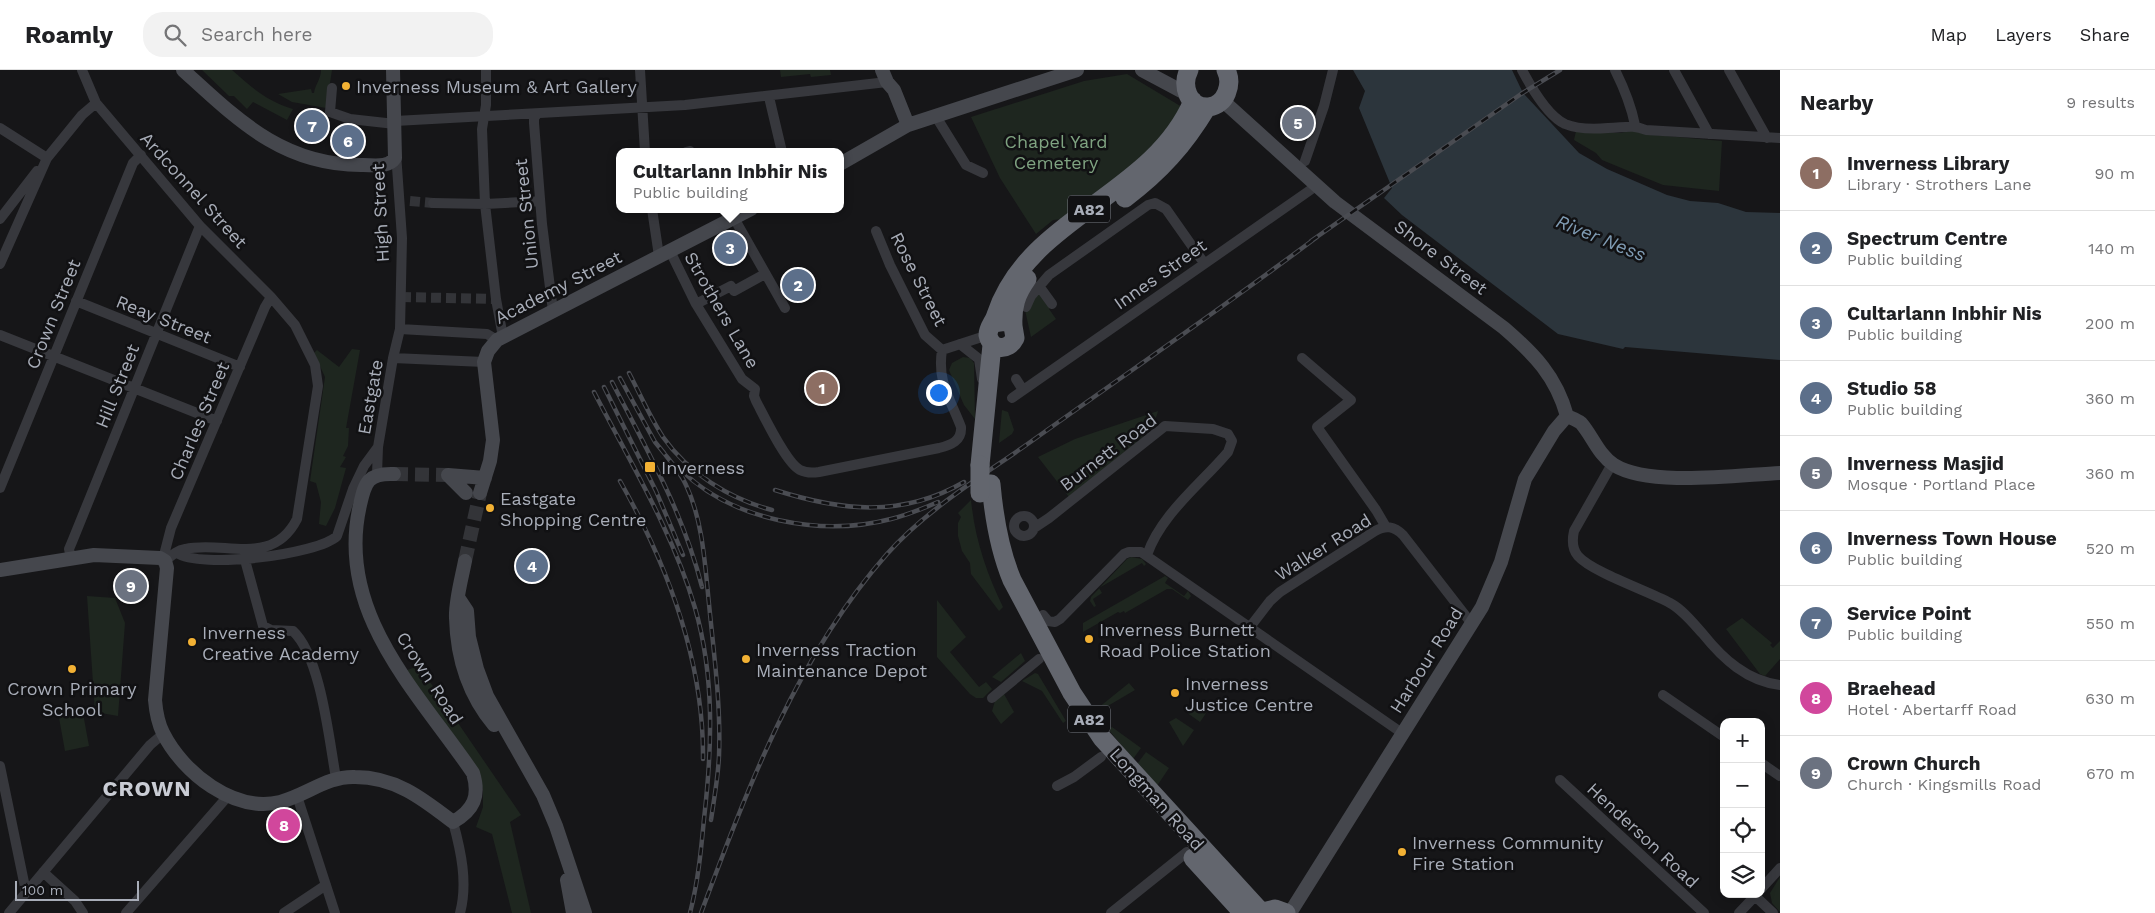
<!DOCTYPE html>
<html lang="en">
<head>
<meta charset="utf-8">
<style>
	:root { --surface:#fff; --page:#f2f2f2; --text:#202124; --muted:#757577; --line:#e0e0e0; --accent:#b45309 }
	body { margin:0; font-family:"Work Sans",sans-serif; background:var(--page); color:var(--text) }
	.controls { position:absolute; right:15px; bottom:15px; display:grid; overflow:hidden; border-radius:10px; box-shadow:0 2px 12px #0003 }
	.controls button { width:45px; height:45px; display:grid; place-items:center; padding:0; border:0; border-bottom:1px solid var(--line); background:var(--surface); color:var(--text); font:25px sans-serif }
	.scale { position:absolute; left:15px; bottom:12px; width:124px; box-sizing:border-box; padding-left:5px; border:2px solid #a8adb8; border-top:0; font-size:14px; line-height:18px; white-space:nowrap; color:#a8adb8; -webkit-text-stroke:4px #111113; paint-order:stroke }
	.you { position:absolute; left:938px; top:322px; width:18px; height:18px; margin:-12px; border:4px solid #fff; border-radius:50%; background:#1a73e8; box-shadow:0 0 0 8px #1a73e833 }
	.badge { display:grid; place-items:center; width:32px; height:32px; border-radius:50%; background:var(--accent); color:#fff; font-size:16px; font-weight:700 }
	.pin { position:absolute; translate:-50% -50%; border:2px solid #fff; box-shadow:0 1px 5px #0006 }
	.popup { position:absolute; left:616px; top:78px; width:228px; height:65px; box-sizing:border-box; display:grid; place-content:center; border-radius:10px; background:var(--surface); filter:drop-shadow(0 1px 4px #0005); font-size:16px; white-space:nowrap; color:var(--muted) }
	.popup b { font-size:19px; color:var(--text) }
	.popup::after { content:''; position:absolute; left:50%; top:100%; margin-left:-10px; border:10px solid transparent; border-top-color:var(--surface) }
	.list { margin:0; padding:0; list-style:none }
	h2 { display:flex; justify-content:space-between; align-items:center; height:65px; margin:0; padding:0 20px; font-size:21px }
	h2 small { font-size:16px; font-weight:400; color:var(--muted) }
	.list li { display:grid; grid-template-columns:32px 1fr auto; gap:15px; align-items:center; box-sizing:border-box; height:75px; padding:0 20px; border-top:1px solid var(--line) }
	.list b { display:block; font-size:19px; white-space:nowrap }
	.list p { margin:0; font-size:16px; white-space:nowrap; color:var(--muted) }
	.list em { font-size:16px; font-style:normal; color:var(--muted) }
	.icon { flex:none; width:28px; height:28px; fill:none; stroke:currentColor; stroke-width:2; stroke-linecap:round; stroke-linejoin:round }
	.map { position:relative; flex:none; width:1780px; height:843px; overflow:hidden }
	header { display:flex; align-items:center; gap:30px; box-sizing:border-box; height:70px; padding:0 25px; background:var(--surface); border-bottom:1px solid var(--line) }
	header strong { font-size:24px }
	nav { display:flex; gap:28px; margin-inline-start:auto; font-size:18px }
	.search { width:350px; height:45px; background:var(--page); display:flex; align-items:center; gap:12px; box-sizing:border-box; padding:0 18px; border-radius:20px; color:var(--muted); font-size:19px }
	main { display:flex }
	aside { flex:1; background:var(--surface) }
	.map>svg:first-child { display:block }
	.green { fill:#1e261f }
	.water { fill:#2c353c }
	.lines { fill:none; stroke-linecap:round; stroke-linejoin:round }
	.street-tunnel { stroke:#333438; stroke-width:10; stroke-dasharray:10 5; stroke-linecap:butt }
	.secondary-tunnel { stroke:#333438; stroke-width:14; stroke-dasharray:14 7; stroke-linecap:butt }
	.street { stroke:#37383d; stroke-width:10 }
	.secondary { stroke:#45474d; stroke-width:14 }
	.highway { stroke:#63666e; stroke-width:19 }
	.rail-casing { stroke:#4a4c52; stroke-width:4.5 }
	.rail { stroke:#111113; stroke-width:2.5; stroke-dasharray:8; stroke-linecap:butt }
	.highway-bridge { stroke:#63666e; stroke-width:19 }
	.poi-dot { fill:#f2b134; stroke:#111113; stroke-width:2 }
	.labels { text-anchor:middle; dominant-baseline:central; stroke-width:5; stroke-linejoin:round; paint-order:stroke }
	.shield { fill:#111113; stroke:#7b7e86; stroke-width:1 }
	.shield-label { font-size:16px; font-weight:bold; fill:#a8adb8 }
	.poi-label { font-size:18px; fill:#a8adb8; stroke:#111113; text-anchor:start }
	.park-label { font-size:18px; fill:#7fa381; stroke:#111113 }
	.street-label { font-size:18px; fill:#a8adb8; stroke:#111113 }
	.water-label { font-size:19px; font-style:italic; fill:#7f9bb3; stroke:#111113 }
	.district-label { font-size:22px; font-weight:bold; letter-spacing:1px; fill:#c9ccd4; stroke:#111113 }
</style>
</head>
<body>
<header>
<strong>Roamly</strong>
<div class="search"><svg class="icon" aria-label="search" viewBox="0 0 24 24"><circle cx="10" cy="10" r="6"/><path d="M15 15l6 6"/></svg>Search here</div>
<nav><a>Map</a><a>Layers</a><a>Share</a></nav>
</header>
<main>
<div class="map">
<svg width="1780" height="843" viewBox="0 0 1780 843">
	<rect width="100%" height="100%" fill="#161618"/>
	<!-- green -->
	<path class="green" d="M202,0H232C251,17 268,32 293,39L287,50L253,32L247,39L234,26H229Z
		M321,0H332L326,38L292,32L278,24L311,19L312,23H314C315,15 321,9 321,0Z
		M780,0H830L831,5L811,7L810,4L781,7Z
		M1127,4L1182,37L1156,76L1125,104L1063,149L1053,150L1036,164L1000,108L971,47L1084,11Z
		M1633,60L1644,64L1722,71L1719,121L1663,115L1602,90L1596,83L1574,70L1576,61L1621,63Z
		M1039,221L1051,236L1049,239L1056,249L1031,267L1025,240Z
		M352,279L360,280L346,358H349L348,376L343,386L346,387L340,397L346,398L335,438L326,456L319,454L321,432L316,413L310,411L325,307L314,283L317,280L339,297Z
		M963,287L970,288L974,293L975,349L964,335L949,300L952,293Z
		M1002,340L1008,342L1014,360L1012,364L999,373Z
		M1158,341C1152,370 1093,408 1069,427L1038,387L1075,369Z
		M971,430C975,469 986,502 1003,537L999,541L971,504L970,493L962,481L958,466V453L961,447L958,443Z
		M1131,487L1142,489L1146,494L1144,496L1142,493L1099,518L1102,523L1093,529L1096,536L1094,537L1090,531L1091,527L1127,489Z
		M1165,506L1168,508L1165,513L1184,526L1188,521L1191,526L1188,530L1172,519H1167L1125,543L1124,541L1120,543L1118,542L1083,562V553Z
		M87,526L115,528L125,553L118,646L95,642Z
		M937,530L966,567L950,582L979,617L986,612L992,619L983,628H976L970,624L937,587Z
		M1742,548L1772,573L1770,575L1773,578L1780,571V589L1765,606L1760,604L1726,559Z
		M1021,583L1025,591L1001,612L992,607Z
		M419,596L521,745L510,752L531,843H512L492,764L476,757L483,737V719L473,696L404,601Z
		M1035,603L1038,604L1066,651L1063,653L1042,621L1022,611Z
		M1129,613L1135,620L1101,640L1098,638Z
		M1004,624L1014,642L1001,654L992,641L995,631Z
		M1208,630L1213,633L1200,652L1186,642Z
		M82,638L89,676L65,681L58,642Z
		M1176,648L1194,660L1183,676L1169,652Z
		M1112,657L1141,678L1133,689L1108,659Z
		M1146,682L1169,698L1157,716L1137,694Z
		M1780,807V842L1772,833L1770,823Z"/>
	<!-- water -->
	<path class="water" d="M1353,0H1512L1523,23L1579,83L1607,99L1667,125L1690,131L1718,133L1746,142L1780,143V290L1625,277L1623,279L1558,264L1402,145L1384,128L1392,118L1359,38L1365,21Z"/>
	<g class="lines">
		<!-- street-tunnel -->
		<path class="street-tunnel" d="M410,131L433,133
			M401,227L494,229"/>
		<!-- secondary-tunnel -->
		<path class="secondary-tunnel" d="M394,404L448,405
			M465,491L480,423"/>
		<!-- street -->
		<path class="street" d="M82,0L96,33L200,156L271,227L295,255L315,295L318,316L297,449C272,498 224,470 185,479C177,480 171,486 165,491
			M486,0V35L482,59L485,134L496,229L503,267
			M640,0L645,82
			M1522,0C1531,17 1548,46 1565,54C1577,59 1596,59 1608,58C1623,58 1632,54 1646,60L1780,68
			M1615,0C1624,18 1631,35 1635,55
			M1674,0L1709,64
			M1729,0L1767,68
			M332,18L330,42L350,49L395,54
			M769,27L782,82
			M537,44L534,48V53L542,154L553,241
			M935,45L966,95L983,103
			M395,51L685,35L887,12
			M0,58L47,88
			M686,82L690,81
			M1305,91L1324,36L1333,0
			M433,133L485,134L540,131
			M652,139L659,186
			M734,148L785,238
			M0,149L37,101
			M876,161L890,195L925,265L942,280
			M670,181L696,234L742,309L755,319L754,326L756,331C764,346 786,393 800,400C806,403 813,403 819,402L939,378C951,375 962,371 961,357C950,328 937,312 942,280
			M0,194L47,88L82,45L96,33
			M1039,216L1052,234
			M76,231L240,297
			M696,234L731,216L734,221L765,204
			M1026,237L1031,226L1049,205L1148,135L1155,133L1166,139L1204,193
			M400,259L487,264L497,270
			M0,265L217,351
			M960,274L979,289L982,309
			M942,280L988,265
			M393,288L484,292
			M1302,288L1351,330L1317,357L1376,440L1386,457
			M1016,309L1023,320
			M1012,328L1316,116
			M1612,394L1574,461C1572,470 1572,479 1578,486C1592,502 1648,521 1670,533C1683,540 1693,553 1703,564C1723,589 1747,611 1780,615
			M377,404L378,377L393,288L400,259L402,168L396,83
			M0,418L133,93L141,85
			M1014 456a10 10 0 1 1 20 0a10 10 0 1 1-20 0Z
			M1034,458L1049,448L1165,356L1213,359L1228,364L1232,371L1228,382C1201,414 1161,444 1147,485
			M177,483C200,499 317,485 337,466L353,419L364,396L378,377
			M71,488L69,479L72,472L200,156
			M163,489L171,458L265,237L271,227
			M245,490L263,556L271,560L293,561C321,587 329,670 336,708
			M1043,545L1048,551L1055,552L1060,549L1124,484L1129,482H1141L1402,663
			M1250,557L1270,531L1280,522L1375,461C1386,455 1394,456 1403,465L1472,554
			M1663,625L1724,667
			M992,628L1039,589
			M1761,693L1780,706
			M0,696L26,822
			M1560,710L1704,843
			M1057,716L1074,707L1101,687
			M297,726L335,843
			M453,752C461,781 468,813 460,843
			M43,802L75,831L83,843
			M1761,819L1780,798
			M1755,826L1773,843
			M9,843L150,675L163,664
			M126,843L228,726
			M284,843L326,815
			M1111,843L1187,782
			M1739,843L1757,824"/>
		<!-- secondary -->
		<path class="secondary" d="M183,0C238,50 283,96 363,95C374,95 388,98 395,88L393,0
			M882,0L887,12L894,20L908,55
			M1142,0L1187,24
			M1222,30L1335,132L1504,258C1534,284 1556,306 1567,346C1571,348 1577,350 1581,353C1593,367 1598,384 1614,395C1649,417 1737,405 1780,403
			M840,94L908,55L1077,0
			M448,405L485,408
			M448,405L466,423
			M480,423L490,391L493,370L484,292L488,281L497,270L751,139
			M465,491C462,507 455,532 456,548C457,587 469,625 494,655
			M0,500L94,485L160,488L165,491L167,498L155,630C156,642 158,653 163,663C183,703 234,743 280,732C307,725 327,706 355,707C396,707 423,729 453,752C474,740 480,726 473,703C418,622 335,543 360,435C365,412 368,403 394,404
			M459,529L467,541L469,567L477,599L487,626L543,725L556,756L585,843
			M567,810L573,843
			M1290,843L1482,537L1501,492L1525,409L1554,361L1567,346"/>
		<!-- highway -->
		<path class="highway" d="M1189,0C1181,15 1188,39 1209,37C1226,35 1233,14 1226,0
			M1125,128C1160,102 1184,75 1207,37
			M993,253L1006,251L1013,256L1015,268C1008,282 991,280 988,265C988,257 994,252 996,245C1029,146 1152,127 1193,31
			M1013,256C1012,237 1016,224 1027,209
			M980,395L992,275
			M991,414C994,448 999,479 1012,510L1072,623L1102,668L1261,842
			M1193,788L1243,843
			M1259,843L1275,839L1286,843"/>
		<defs>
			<path id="rail" d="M1311,171L1521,24L1560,0
				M629,303C640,324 650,347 663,367C688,403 730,429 772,440
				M620,308L655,372L664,383
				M612,312C647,380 683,442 702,517
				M604,317L656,421L683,485
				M594,322C630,392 673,462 695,538C715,607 712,679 704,749C701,781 698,812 690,843
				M660,378C669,390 680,401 686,415C703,451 705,495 709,534C714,585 721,635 719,686C718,708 714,729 711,750
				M680,399C732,451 822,467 891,449C907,445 922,439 938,432
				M620,411C668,496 704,590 703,689
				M775,420C841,441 902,448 964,412
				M701,843C748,717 797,586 887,484C929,437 986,404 1036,368C1130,301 1225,236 1317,167"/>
		</defs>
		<!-- rail casing -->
		<use href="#rail" class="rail-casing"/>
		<!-- rail -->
		<use href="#rail" class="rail"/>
		<!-- highway-bridge -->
		<path class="highway-bridge" d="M980,423V395"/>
	</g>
	<!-- markers -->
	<g class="poi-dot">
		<circle cx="346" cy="16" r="5"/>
		<rect x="644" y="391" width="12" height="12" rx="2.5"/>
		<circle cx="490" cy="438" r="5"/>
		<circle cx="1089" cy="569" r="5"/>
		<circle cx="192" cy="572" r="5"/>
		<circle cx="746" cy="589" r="5"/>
		<circle cx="72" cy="599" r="5"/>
		<circle cx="1175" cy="623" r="5"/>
		<circle cx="1402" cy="782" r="5"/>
	</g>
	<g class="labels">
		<!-- shield labels -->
		<g class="shield">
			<rect x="1068" y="125.5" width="42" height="27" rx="4"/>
			<rect x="1068" y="635.5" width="42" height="27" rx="4"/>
		</g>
		<g class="shield-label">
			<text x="1089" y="139">A82</text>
			<text x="1089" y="649">A82</text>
		</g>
		<!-- poi labels -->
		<g class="poi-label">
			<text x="356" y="16">Inverness Museum &amp; Art Gallery</text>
			<text x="661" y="397">Inverness</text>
			<text x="500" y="428">Eastgate<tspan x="500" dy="21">Shopping Centre</tspan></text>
			<text x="1099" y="559">Inverness Burnett<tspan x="1099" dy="21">Road Police Station</tspan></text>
			<text x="202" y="562">Inverness<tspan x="202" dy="21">Creative Academy</tspan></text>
			<text x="756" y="579">Inverness Traction<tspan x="756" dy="21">Maintenance Depot</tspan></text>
			<text x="1185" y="613">Inverness<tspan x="1185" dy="21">Justice Centre</tspan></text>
			<text x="72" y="618" text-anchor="middle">Crown Primary<tspan x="72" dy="21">School</tspan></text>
			<text x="1412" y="772">Inverness Community<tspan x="1412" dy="21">Fire Station</tspan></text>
		</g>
		<!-- park labels -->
		<g class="park-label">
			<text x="1056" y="71">Chapel Yard<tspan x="1056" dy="21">Cemetery</tspan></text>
		</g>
		<!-- street labels -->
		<g class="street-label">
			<text transform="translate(194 120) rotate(48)">Ardconnel Street</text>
			<text transform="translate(380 143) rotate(-93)">High Street</text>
			<text transform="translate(526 144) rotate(-96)">Union Street</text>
			<text transform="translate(1441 187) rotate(37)">Shore Street</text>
			<text transform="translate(1160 204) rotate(-35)">Innes Street</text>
			<text transform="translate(919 209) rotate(63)">Rose Street</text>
			<text transform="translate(558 217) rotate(-27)">Academy Street</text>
			<text transform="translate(722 240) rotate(60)">Strothers Lane</text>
			<text transform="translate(53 244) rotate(-68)">Crown Street</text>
			<text transform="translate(164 249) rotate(22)">Reay Street</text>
			<text transform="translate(117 316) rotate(-68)">Hill Street</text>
			<text transform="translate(370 327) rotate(-80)">Eastgate</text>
			<text transform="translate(199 351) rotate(-67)">Charles Street</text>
			<text transform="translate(1108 382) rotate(-37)">Burnett Road</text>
			<text transform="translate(1323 477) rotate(-32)">Walker Road</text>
			<text transform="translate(1426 590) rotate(-58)">Harbour Road</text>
			<text transform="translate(430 608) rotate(57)">Crown Road</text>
			<text transform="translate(1157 729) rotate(48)">Longman Road</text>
			<text transform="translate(1643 765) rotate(43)">Henderson Road</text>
		</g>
		<!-- water labels -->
		<g class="water-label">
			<text transform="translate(1601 168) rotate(22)">River Ness</text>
		</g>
		<!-- district labels -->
		<g class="district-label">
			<text x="147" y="718">CROWN</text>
		</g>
	</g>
</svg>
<div class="controls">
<button>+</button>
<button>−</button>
<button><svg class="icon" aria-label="locate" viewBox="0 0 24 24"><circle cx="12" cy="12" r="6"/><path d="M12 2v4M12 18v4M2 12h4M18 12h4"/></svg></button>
<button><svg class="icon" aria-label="layers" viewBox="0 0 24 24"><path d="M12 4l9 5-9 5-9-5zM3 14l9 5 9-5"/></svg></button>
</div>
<div class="scale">100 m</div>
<div class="you"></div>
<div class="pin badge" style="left:822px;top:318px;background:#8d6e63">1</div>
<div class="pin badge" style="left:798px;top:215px;background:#5c6f8a">2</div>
<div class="pin badge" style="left:730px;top:178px;background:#5c6f8a">3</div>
<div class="popup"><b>Cultarlann Inbhir Nis</b>Public building</div>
<div class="pin badge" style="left:532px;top:496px;background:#5c6f8a">4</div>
<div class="pin badge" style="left:1298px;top:53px;background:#6b7280">5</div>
<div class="pin badge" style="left:348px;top:71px;background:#5c6f8a">6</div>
<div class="pin badge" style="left:312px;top:56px;background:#5c6f8a">7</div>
<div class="pin badge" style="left:284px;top:755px;background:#d1479c">8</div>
<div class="pin badge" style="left:131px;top:516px;background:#6b7280">9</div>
</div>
<aside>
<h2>Nearby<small>9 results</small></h2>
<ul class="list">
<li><span class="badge" style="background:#8d6e63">1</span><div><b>Inverness Library</b><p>Library · Strothers Lane</p></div><em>90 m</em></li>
<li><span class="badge" style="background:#5c6f8a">2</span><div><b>Spectrum Centre</b><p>Public building</p></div><em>140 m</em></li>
<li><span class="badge" style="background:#5c6f8a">3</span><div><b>Cultarlann Inbhir Nis</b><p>Public building</p></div><em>200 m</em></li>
<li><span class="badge" style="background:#5c6f8a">4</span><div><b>Studio 58</b><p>Public building</p></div><em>360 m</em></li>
<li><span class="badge" style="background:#6b7280">5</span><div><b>Inverness Masjid</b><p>Mosque · Portland Place</p></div><em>360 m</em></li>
<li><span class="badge" style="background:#5c6f8a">6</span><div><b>Inverness Town House</b><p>Public building</p></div><em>520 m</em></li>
<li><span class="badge" style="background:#5c6f8a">7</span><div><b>Service Point</b><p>Public building</p></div><em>550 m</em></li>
<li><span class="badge" style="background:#d1479c">8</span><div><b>Braehead</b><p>Hotel · Abertarff Road</p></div><em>630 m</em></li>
<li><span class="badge" style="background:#6b7280">9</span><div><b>Crown Church</b><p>Church · Kingsmills Road</p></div><em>670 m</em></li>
</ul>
</aside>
</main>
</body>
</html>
